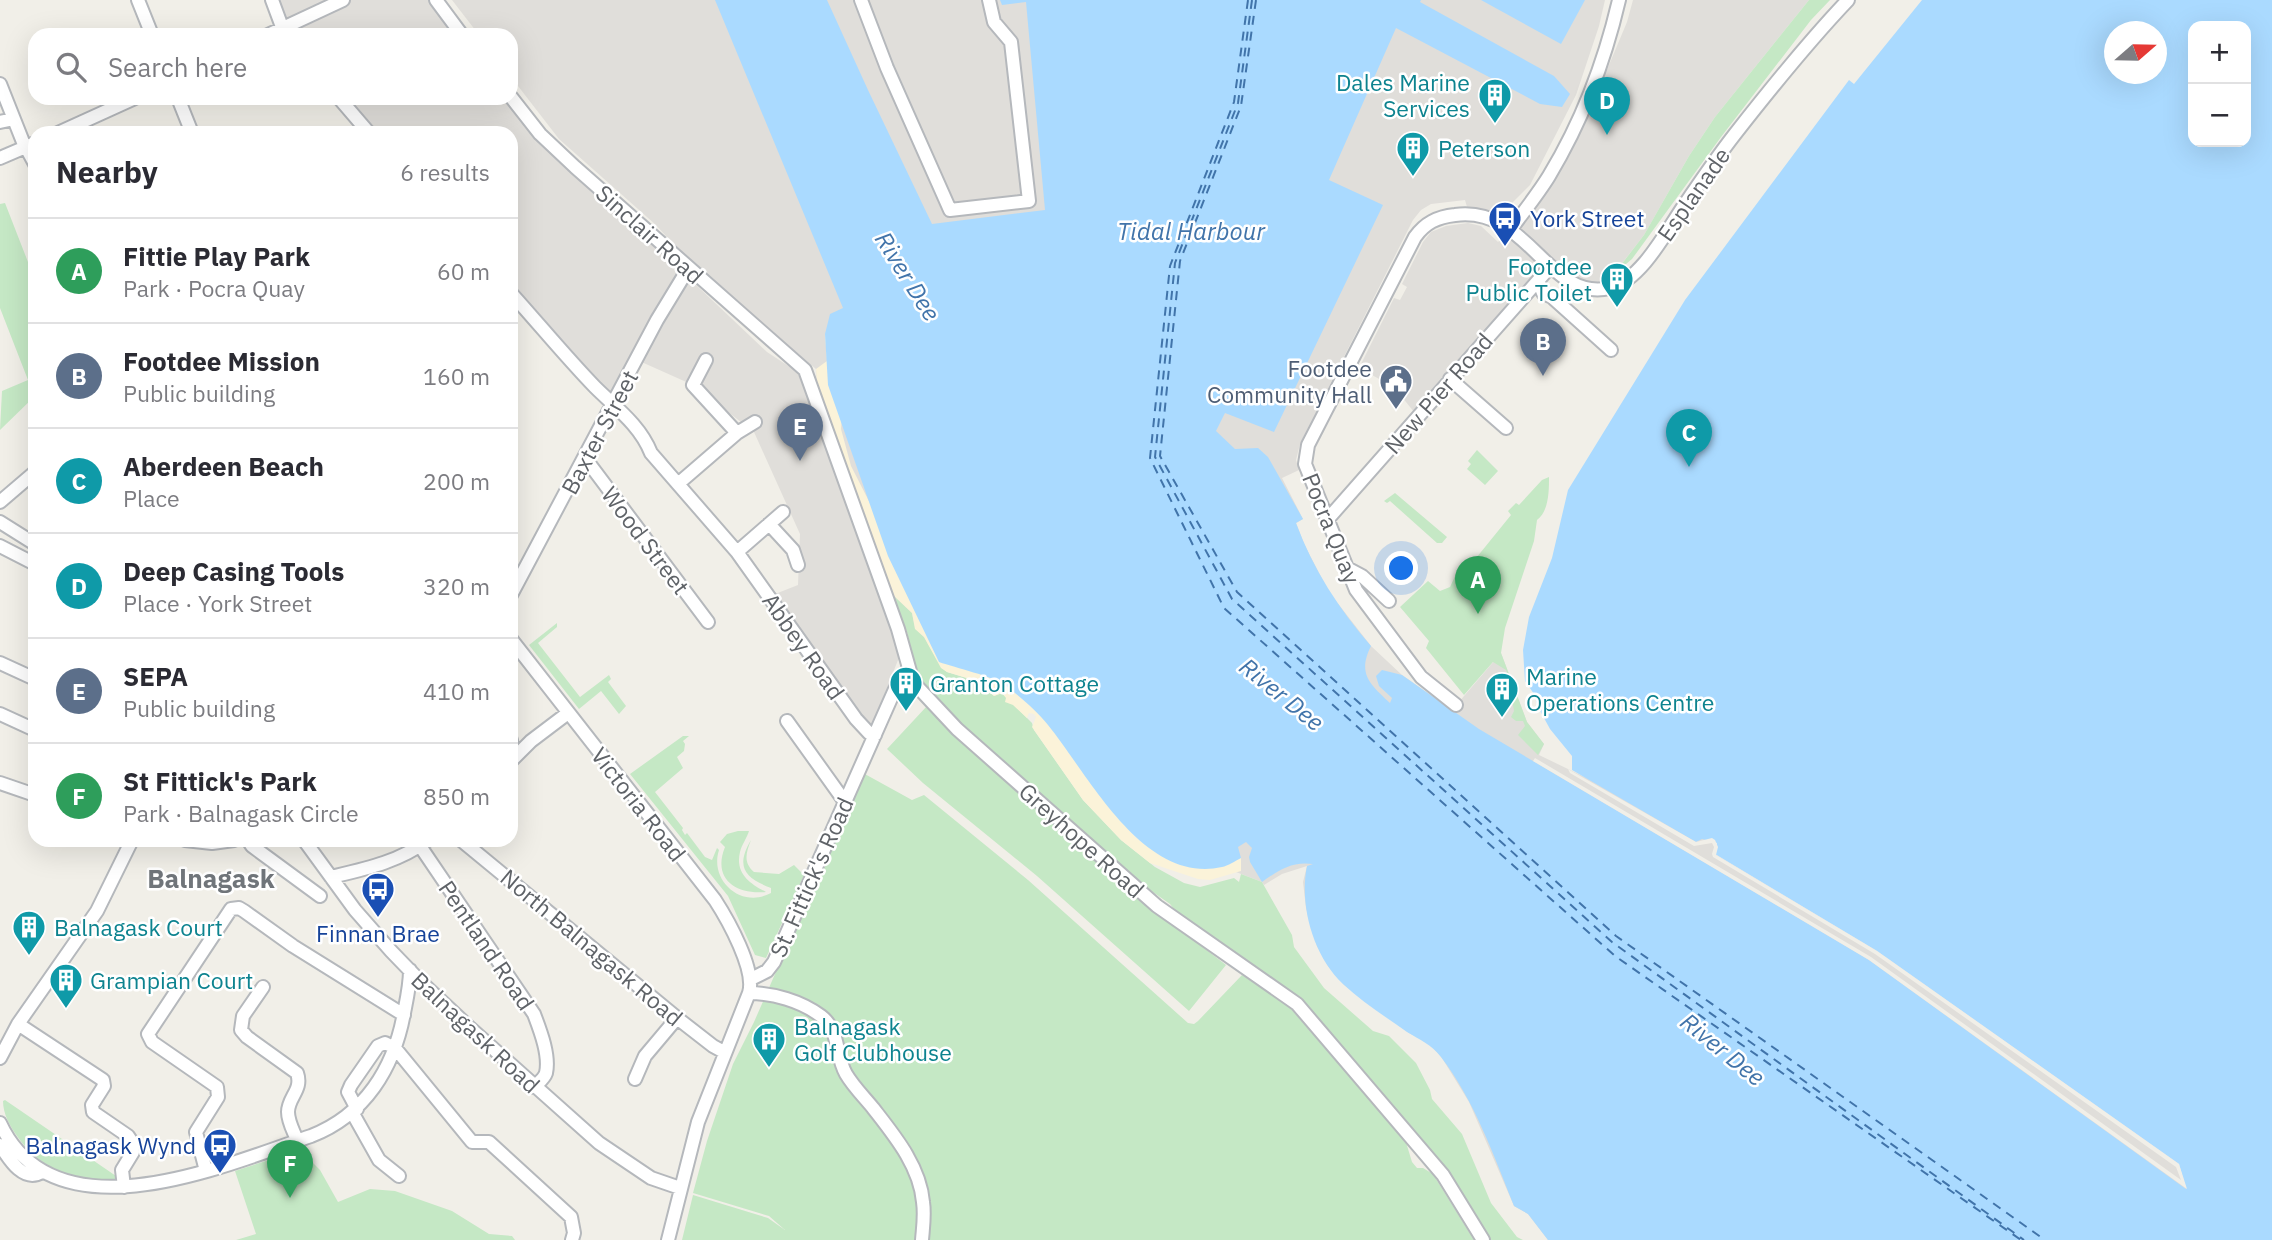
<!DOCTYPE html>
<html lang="en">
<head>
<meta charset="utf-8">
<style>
	:root { --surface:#fff; --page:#f7f7f7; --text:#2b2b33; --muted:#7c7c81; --line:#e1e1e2; --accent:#7c3aed }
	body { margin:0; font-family:"IBM Plex Sans",sans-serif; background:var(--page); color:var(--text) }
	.controls { position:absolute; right:21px; top:21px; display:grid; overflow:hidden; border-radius:14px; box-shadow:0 7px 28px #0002 }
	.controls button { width:63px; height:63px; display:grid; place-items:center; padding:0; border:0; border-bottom:2px solid var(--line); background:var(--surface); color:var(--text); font:35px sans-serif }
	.compass { position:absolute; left:2104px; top:21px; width:63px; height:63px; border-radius:50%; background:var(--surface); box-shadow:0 7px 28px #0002; rotate:70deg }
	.you { position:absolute; left:1402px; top:569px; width:24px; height:24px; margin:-18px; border:5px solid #fff; border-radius:50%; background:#1a73e8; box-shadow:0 0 0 10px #1a73e833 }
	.badge { display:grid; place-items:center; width:46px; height:46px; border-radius:50%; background:var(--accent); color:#fff; font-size:23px; font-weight:700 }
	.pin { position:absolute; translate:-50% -58px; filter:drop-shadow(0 2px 4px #0008) }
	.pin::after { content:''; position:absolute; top:37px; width:24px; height:21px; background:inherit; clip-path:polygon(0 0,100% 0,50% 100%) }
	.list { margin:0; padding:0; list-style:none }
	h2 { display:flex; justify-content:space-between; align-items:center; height:91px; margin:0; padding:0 28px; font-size:30px }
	h2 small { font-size:23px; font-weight:400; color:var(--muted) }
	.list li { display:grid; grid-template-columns:46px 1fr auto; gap:21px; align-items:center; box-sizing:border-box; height:105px; padding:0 28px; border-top:2px solid var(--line) }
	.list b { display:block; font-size:26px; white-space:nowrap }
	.list p { margin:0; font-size:23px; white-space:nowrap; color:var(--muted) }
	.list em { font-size:23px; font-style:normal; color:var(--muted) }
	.icon { flex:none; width:38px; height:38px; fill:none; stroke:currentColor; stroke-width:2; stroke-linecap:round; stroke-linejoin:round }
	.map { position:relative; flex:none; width:2272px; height:1240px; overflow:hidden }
	.search { position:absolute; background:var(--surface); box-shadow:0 7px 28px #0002; left:28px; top:28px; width:490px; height:77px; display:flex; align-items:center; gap:18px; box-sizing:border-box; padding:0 24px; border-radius:21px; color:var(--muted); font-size:26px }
	.panel { position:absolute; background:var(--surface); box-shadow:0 7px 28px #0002; left:28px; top:126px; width:490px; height:721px; border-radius:21px }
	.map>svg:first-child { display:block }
	.industrial { fill:#e0deda }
	.green { fill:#c5e8c5 }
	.sand { fill:#fbf3d9 }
	.water { fill:#aadaff; fill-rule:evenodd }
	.pier { fill:#f1efe8 }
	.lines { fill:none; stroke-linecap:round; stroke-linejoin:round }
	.ferry { stroke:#4174aa; stroke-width:2; stroke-dasharray:9 7; stroke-linecap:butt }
	.minor-casing { stroke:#b5b8bc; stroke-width:16 }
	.minor { stroke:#fff; stroke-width:12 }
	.labels { text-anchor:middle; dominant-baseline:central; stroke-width:5; stroke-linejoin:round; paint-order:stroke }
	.culture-label { font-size:23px; fill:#0d838f; stroke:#fff; text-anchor:start }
	.street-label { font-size:23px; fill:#5f6368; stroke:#fff }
	.transit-label { font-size:23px; fill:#164399; stroke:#fff; text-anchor:start }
	.service-label { font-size:23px; fill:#4e5e75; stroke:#fff; text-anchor:end }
	.water-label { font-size:24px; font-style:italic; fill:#4174aa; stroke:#fff }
	.quarter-label { font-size:26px; font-weight:bold; fill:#70757a; stroke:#fff }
</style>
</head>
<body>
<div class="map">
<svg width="2272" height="1240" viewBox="0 0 2272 1240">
	<rect width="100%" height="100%" fill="#f1efe8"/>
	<!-- industrial -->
	<path class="industrial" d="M272,0H428L456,35H287Z
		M452,0H1605L1599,26L1576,95L1530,185L1500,215L1467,207L1465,200L1431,204L1421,210L1413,220L1300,444L1296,460L1299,470L1282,478L1303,519L1296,523L1305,546L1329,592L1371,646L1402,675L1452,710L1501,653L1527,722L1544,744L1539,755L1715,840L1716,855L1877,951L2179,1164L2187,1189L1548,1240L1528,1214L1514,1206L1469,1102L1442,1058L1429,1043L1409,1033L1344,985L1328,966L1317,946L1306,908L1303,882L1307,866L1282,874L1264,885L1262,882L1223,867L1048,725L1002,683L907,632L824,405L817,383L816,369L684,256L656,225L559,139L511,77V35H479Z
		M1633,0H1809L1715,117L1689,156L1644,235L1613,275L1611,287L1598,289L1549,267L1418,417L1394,387L1359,368L1394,298L1400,300L1407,287L1402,284L1423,242L1431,232L1446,226L1468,223L1481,226L1498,242L1511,229L1563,159L1591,108L1627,22Z
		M341,98H505L561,164L675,265L767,352L796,371L810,395L900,655L872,726L863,721L770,596L798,585L800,534L754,432L693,385L637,360L614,402L511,293V133H370Z"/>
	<!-- green -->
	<path class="green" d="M1809,0H1830L1811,20L1721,137L1632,259L1614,274L1644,235L1689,156L1715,117Z
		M5,203L35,280V396L0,430L2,391L28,380L0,308V204Z
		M1477,450L1498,471L1485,485L1467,469L1471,464L1468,461Z
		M1549,477C1549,491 1549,511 1537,520L1534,541L1505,628L1501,653L1527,722L1544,744L1538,755L1518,735L1525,726L1523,721H1516L1511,717L1514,711L1513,705L1506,704L1502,711L1491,701L1501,681L1508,675L1506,670L1493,662L1464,695L1426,648L1429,641L1400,607L1428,581L1440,591L1450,587L1456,574L1463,566L1468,568L1511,515L1508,511L1516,503L1519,505L1542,480Z
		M1395,493L1447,537L1442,543H1437L1390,501L1387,503L1384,501Z
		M894,596L912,613L915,628L924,637L942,668L947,672L980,682L994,696L1002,693L1032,723L1034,730L1083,800L1121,840L1155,867L1184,883L1200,887L1234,878L1239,882L1241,874L1262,882L1292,935L1294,947L1324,988L1373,1031L1389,1036L1416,1063L1430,1090L1432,1099L1462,1134L1491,1203L1517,1237L1523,1240H1490L1453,1179L1302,1001L1282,985L1181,918L1170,904L1130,876L959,725L927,690L913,660L907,632Z
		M557,623V627L538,643L580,697L609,675L611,679L608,682L626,706L619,714L601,691L579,709L529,645Z
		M927,706L1148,905L1226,965L1189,1011L1037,876L923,783L887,749Z
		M683,736H689L683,741L685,744L684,751L677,757L683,768L655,792L683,828L682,830L685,835L687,833L705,857L712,860L717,848L719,850C709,881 742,909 771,893V888C745,878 735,867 751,840C746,853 743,862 754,872L779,874L794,865L804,875L766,958L755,955L728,896L630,774Z
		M863,773L912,800L924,795L1028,880L1188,1023L1194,1024L1198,1021L1242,975L1277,997L1291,1009L1405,1139L1412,1162L1417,1168H1423L1433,1174L1474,1240H682L693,1195L768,1218L785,1230L769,1216L693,1193L707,1141L733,1064L754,1022Z
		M738,831H749C747,838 742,844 740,852C735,873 749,883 766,892C736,895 712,879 725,847L720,842L727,834Z
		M5,1100L116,1176L117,1179C77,1182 40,1170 17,1136C10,1126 3,1114 3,1101Z
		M300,1150L320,1170L338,1202L370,1189L395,1191L452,1211L489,1234L512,1236L515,1240H236L256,1234L235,1171Z"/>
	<!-- sand -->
	<path class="sand" d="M825,334L833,338L842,416L841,429L851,466L875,513L1023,691L1135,837L1150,848L1241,858V871L1210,880L1198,879L1150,863L1121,840L1083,800L1032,727L1036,717L1034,714L1029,713L1027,718L1013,705L1005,702L1006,698L1002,693L994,696L980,682L947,672L941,668L924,637L915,629L912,613L894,596L827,414L817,383L816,369L827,361Z"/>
	<!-- water -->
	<path class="water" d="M715,0H827L868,90L932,224L1045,210L1026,2L1002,5L1000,0H1421L1420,2L1554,76L1570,94L1562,107L1540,104L1396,28L1329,180L1383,205L1274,432L1225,413L1216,431L1235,449L1258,448L1268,457L1303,519L1296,523C1313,569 1339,609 1371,646C1357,674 1370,684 1390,703L1392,698L1379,686L1376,676L1382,670L1402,675L1479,729L1869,960L2186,1189L2179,1164L1877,951L1715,854L1717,843L1702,839L1696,842L1572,770V756L1550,729L1538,707L1534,694L1525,681L1523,650L1529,617L1552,558L1568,490L1685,300L1849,80L1854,84L1922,0H2272V1240H1548L1528,1214L1514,1206C1494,1156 1474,1100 1441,1057C1431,1044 1420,1040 1407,1032C1386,1017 1362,1002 1343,984C1313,956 1299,905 1307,866L1313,864C1292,861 1279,870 1262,882L1250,862L1249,857L1252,848L1246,842L1238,847L1241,858C1235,861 1228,866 1222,867C1143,885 1088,774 1048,725C1037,711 1019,696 1005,685C992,676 956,668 939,662L888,556L828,385L825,334L830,314L843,308ZM2193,26H2246V142H2193ZM2114,32H2156V74H2114Z
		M1481,0H1585L1561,44Z"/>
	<!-- pier -->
	<path class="pier" d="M1535,758L1871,957L2181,1180L2176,1167L1875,954L1713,857L1712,854L1714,847L1712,843L1694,846L1570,773L1568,769L1696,842L1712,838L1715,840L1718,847L1716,855L1877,951L2179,1164L2187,1189L1869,960L1533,761Z"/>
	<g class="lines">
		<!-- ferry -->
		<path class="ferry" d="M1248,0L1234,102L1170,266L1150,458L1224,608L1615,956L2021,1240
			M1252,0L1238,103L1175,263L1155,457L1232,599L1612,942L2024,1240
			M1256,0L1241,106L1180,261L1160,456L1237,592L1616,936L2045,1240"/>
		<defs>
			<path id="minor" d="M138,0L152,35
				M272,0L285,35
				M436,0L462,35
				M861,0L887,68L950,210L1029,201L1011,42L994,22L989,0
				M268,35L343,0
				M0,84L23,142L35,164
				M511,97L540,134L575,167L805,370L898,629L913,682L957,729L1157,906L1297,1004L1443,1175L1483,1240
				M178,98L192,133
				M339,98L369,133
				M0,122L14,119
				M58,133L135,98
				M0,158L35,143
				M1511,229C1524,211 1538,194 1549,176C1581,123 1605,60 1619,0
				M1538,281L1543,293L1552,297L1611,350
				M511,293C539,324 566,357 595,387C615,407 640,425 651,453L737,552L856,719L869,733L875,735
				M1450,379L1506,428
				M737,433L755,422
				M585,458L708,622
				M679,483L737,433L693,385L706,360
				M0,502L35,472
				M1327,520L1550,267
				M0,522L35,544
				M769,524L793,550L798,565
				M0,546L35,564
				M737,552L783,512
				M1347,568L1362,576L1389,601
				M511,595L657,320L688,269
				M511,639L715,900C728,920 756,970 749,993L698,1122L668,1240
				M0,663L35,679
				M1456,705L1421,677L1356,590L1305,464L1308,445L1415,237C1425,223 1437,217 1455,215C1529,205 1548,303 1610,288C1641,280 1666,232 1683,207C1700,182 1717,157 1735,134C1771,88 1808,42 1848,0
				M0,714L35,730
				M787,721L845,802
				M511,740L513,758
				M511,761L531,741L568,713
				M0,783L35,795
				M185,840L212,843L234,840
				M248,840L252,846L320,896
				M304,840L355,910L391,951L420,981L470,1028L599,1143L651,1178L680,1188
				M461,840L677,1018L713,1046L724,1052
				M420,846L534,1014C540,1030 550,1055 546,1073C544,1079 538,1083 534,1087
				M331,877C365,869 399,862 428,840
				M751,979L767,971L774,962L900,678L909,672
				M263,987L243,1016L241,1030L247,1037L297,1073C303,1090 288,1097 288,1112C288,1122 294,1132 297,1140
				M749,993C773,993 801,1001 821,1016C840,1030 835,1055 846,1074C853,1086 864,1097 873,1108C894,1135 920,1166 923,1202C925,1215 923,1227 922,1240
				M18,1024L103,1080L104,1086L92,1105L93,1112L128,1136L132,1142L133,1152L122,1170L124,1187
				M0,1058L18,1024L97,911L132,840
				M635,1079L645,1056L677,1018
				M357,1109L348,1092L351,1085L378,1046L385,1043L395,1048L472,1142H489L571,1217L574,1233L572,1240
				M352,1112L379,1160L399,1176
				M0,1123C54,1240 223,1166 311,1136C365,1115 394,1068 404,1013C407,998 410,985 410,970
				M0,1145C9,1159 23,1183 42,1172
				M206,1171L196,1132L218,1097L217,1087L152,1042L148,1034L231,909L239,908L244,911L293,946L404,1015"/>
		</defs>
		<!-- minor casing -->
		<use href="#minor" class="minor-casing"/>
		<!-- minor -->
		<use href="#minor" class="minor"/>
	</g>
	<!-- icons -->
	<defs>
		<symbol id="building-pin" viewBox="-11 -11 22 30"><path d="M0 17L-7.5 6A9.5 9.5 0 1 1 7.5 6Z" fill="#0f9aa8" stroke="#fff"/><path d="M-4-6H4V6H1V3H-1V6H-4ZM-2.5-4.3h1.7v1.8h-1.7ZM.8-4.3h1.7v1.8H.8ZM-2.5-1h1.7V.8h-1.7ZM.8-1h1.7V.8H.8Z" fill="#fff"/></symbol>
		<symbol id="bus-pin" viewBox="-11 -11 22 30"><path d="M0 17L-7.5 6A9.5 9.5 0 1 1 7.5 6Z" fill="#1a4fb4" stroke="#fff"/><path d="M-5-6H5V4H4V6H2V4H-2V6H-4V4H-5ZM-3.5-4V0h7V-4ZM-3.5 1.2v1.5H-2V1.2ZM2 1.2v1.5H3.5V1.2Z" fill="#fff"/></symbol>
		<symbol id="civic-pin" viewBox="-11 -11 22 30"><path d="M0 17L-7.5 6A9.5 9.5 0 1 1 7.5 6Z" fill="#5c6f8a" stroke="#fff"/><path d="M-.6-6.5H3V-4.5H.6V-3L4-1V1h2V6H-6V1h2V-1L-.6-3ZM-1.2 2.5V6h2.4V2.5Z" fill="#fff"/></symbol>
	</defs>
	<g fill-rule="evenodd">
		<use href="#building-pin" x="1476" y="76" width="38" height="52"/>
		<use href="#building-pin" x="1394" y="129" width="38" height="52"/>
		<use href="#bus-pin" x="1486" y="199" width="38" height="52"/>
		<use href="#building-pin" x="1598" y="260" width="38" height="52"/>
		<use href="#civic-pin" x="1377" y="362" width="38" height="52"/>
		<use href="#building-pin" x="887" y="664" width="38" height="52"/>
		<use href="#building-pin" x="1483" y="670" width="38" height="52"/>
		<use href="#bus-pin" x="359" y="870" width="38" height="52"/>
		<use href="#building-pin" x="10" y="908" width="38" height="52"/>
		<use href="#building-pin" x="47" y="961" width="38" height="52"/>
		<use href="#building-pin" x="750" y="1020" width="38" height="52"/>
		<use href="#bus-pin" x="201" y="1126" width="38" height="52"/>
	</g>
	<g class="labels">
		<!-- culture labels -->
		<g class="culture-label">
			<text x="1470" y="82" text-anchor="end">Dales Marine<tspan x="1470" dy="26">Services</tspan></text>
			<text x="1438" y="148">Peterson</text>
			<text x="1592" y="266" text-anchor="end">Footdee<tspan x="1592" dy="26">Public Toilet</tspan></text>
			<text x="1526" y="676">Marine<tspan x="1526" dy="26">Operations Centre</tspan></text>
			<text x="930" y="683">Granton Cottage</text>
			<text x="54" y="927">Balnagask Court</text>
			<text x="90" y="980">Grampian Court</text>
			<text x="794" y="1026">Balnagask<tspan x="794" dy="26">Golf Clubhouse</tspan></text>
		</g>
		<!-- street labels -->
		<g class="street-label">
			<text transform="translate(1693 194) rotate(-55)">Esplanade</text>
			<text transform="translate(650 234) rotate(42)">Sinclair Road</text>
			<text transform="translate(1438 393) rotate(-49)">New Pier Road</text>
			<text transform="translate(599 432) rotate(-62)">Baxter Street</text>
			<text transform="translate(1332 528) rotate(68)">Pocra Quay</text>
			<text transform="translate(646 540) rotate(53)">Wood Street</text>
			<text transform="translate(804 646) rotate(55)">Abbey Road</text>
			<text transform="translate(639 804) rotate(52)">Victoria Road</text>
			<text transform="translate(1082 840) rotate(42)">Greyhope Road</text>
			<text transform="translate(811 877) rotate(-66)">St. Fittick's Road</text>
			<text transform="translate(487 945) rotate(56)">Pentland Road</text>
			<text transform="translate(592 947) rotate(40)">North Balnagask Road</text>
			<text transform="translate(476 1032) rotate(43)">Balnagask Road</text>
		</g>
		<!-- transit labels -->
		<g class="transit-label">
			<text x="1530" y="218">York Street</text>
			<text x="378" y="933" text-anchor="middle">Finnan Brae</text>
			<text x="196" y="1145" text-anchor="end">Balnagask Wynd</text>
		</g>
		<!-- service labels -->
		<g class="service-label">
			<text x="1372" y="368">Footdee<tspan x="1372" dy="26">Community Hall</tspan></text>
		</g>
		<!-- water labels -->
		<g class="water-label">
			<text x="1191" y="231">Tidal Harbour</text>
			<text transform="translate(908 276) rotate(58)">River Dee</text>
			<text transform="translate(1282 694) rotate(39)">River Dee</text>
			<text transform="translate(1723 1049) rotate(39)">River Dee</text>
		</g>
		<!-- quarter labels -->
		<g class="quarter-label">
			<text x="211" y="878">Balnagask</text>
		</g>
	</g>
</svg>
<div class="controls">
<button>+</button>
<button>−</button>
</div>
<svg class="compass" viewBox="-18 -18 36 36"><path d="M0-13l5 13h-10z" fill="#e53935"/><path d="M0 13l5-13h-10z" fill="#7c7c81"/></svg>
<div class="you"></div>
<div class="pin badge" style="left:1478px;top:614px;background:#2e9e5b">A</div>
<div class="pin badge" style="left:1543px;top:376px;background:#5c6f8a">B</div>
<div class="pin badge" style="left:1689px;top:467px;background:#0f9aa8">C</div>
<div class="pin badge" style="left:1607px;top:135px;background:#0f9aa8">D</div>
<div class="pin badge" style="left:800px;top:461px;background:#5c6f8a">E</div>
<div class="pin badge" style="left:290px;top:1198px;background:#2e9e5b">F</div>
<div class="search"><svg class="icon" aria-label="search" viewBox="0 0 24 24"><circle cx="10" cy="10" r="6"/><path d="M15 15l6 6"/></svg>Search here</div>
<section class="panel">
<h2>Nearby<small>6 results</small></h2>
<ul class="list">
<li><span class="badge" style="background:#2e9e5b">A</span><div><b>Fittie Play Park</b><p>Park · Pocra Quay</p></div><em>60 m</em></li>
<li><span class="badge" style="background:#5c6f8a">B</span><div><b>Footdee Mission</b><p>Public building</p></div><em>160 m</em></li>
<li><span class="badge" style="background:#0f9aa8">C</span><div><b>Aberdeen Beach</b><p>Place</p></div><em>200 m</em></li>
<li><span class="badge" style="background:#0f9aa8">D</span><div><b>Deep Casing Tools</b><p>Place · York Street</p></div><em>320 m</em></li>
<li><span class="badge" style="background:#5c6f8a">E</span><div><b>SEPA</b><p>Public building</p></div><em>410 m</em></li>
<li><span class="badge" style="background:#2e9e5b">F</span><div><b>St Fittick's Park</b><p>Park · Balnagask Circle</p></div><em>850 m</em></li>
</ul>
</section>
</div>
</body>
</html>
